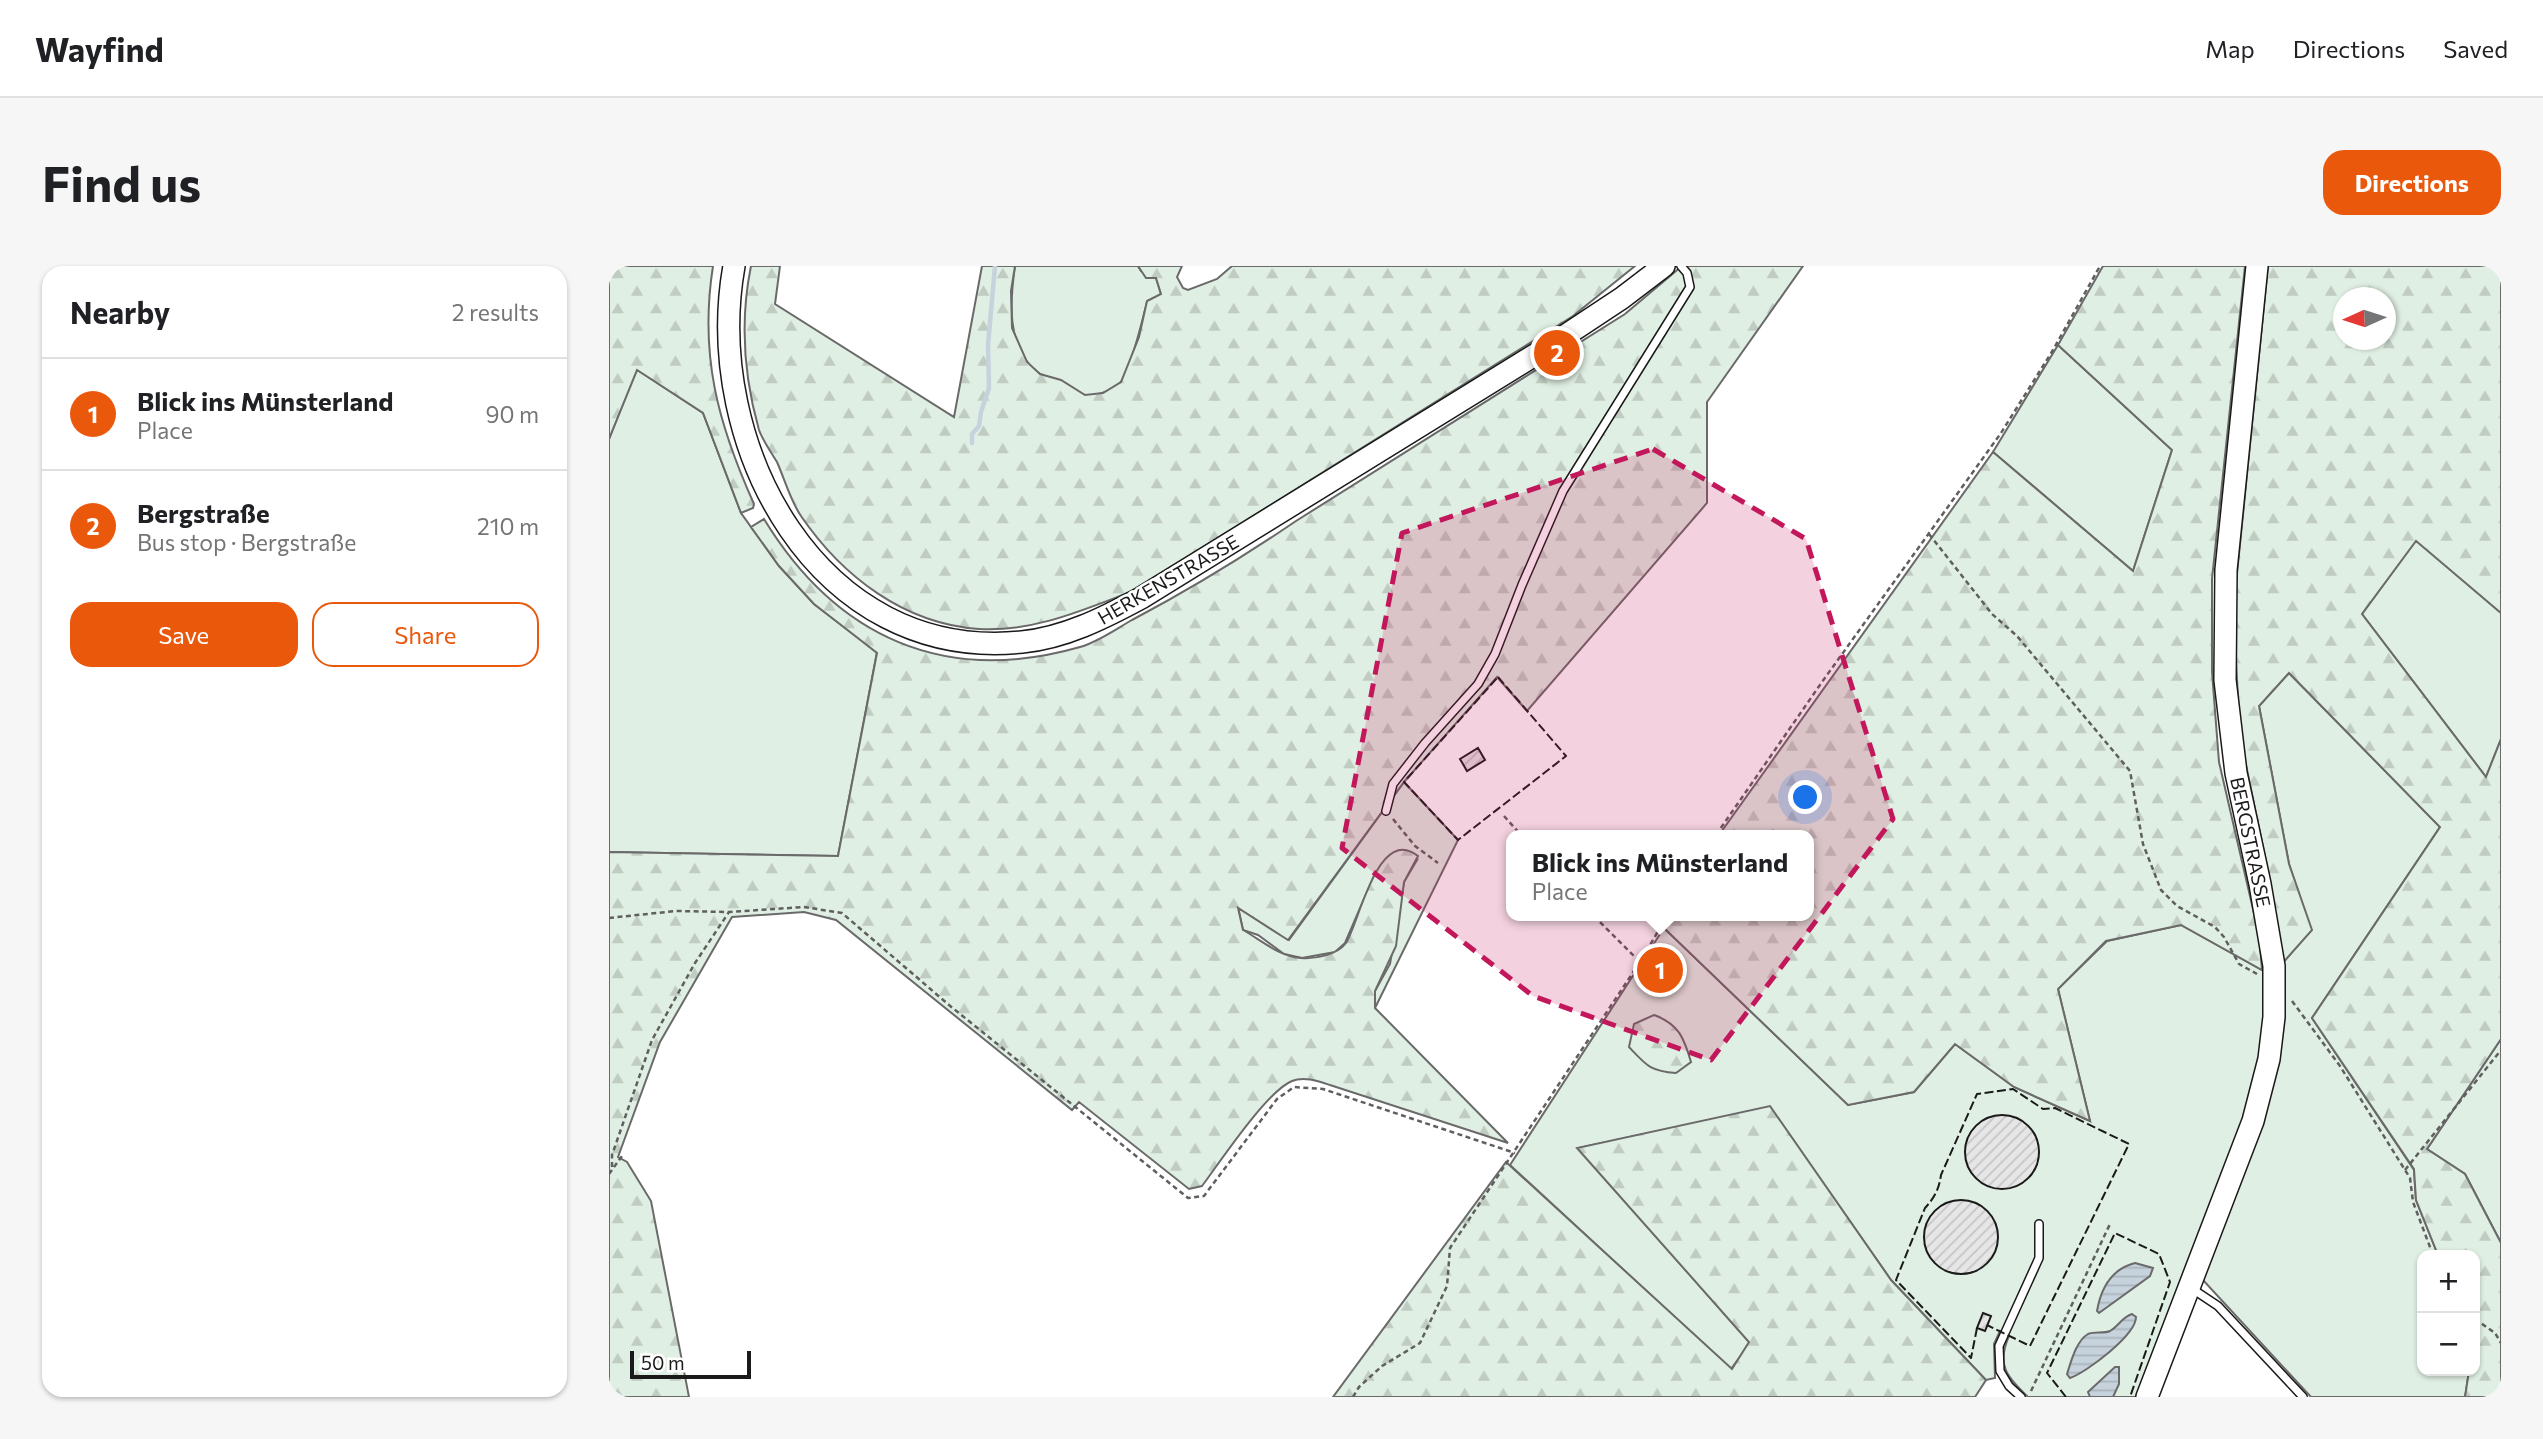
<!DOCTYPE html>
<html lang="en">
<head>
<meta charset="utf-8">
<style>
	:root { --surface:#fff; --page:#f6f6f6; --text:#202124; --muted:#757577; --line:#e0e0e0; --accent:#ea580c }
	body { margin:0; font-family:Commissioner,sans-serif; background:var(--page); color:var(--text) }
	.controls { position:absolute; right:21px; bottom:21px; display:grid; overflow:hidden; border-radius:14px; box-shadow:0 2px 5px #0004 }
	.controls button { width:63px; height:63px; display:grid; place-items:center; padding:0; border:0; border-bottom:2px solid var(--line); background:var(--surface); color:var(--text); font:35px sans-serif }
	.compass { position:absolute; left:1724px; top:21px; width:63px; height:63px; border-radius:50%; background:var(--surface); box-shadow:0 2px 5px #0004; rotate:267deg }
	.scale { position:absolute; left:21px; bottom:18px; width:121px; box-sizing:border-box; padding-left:7px; border:4px solid #1a1a1a; border-top:0; font-size:19px; line-height:24px; white-space:nowrap; color:#1a1a1a; -webkit-text-stroke:5px #fff; paint-order:stroke }
	.you { position:absolute; left:1197px; top:532px; width:24px; height:24px; margin:-18px; border:5px solid #fff; border-radius:50%; background:#1a73e8; box-shadow:0 0 0 10px #1a73e833 }
	.badge { display:grid; place-items:center; width:46px; height:46px; border-radius:50%; background:var(--accent); color:#fff; font-size:23px; font-weight:700 }
	.pin { position:absolute; translate:-50% -50%; border:4px solid #fff; box-shadow:0 2px 7px #0006 }
	.popup { position:absolute; left:897px; top:564px; width:308px; height:91px; box-sizing:border-box; display:grid; place-content:center; border-radius:14px; background:var(--surface); filter:drop-shadow(0 2px 5px #0005); font-size:23px; white-space:nowrap; color:var(--muted) }
	.popup b { font-size:26px; color:var(--text) }
	.popup::after { content:''; position:absolute; left:50%; top:100%; margin-left:-14px; border:14px solid transparent; border-top-color:var(--surface) }
	.list { margin:0; padding:0; list-style:none }
	h2 { display:flex; justify-content:space-between; align-items:center; height:91px; margin:0; padding:0 28px; font-size:30px }
	h2 small { font-size:23px; font-weight:400; color:var(--muted) }
	.list li { display:grid; grid-template-columns:46px 1fr auto; gap:21px; align-items:center; box-sizing:border-box; height:112px; padding:0 28px; border-top:2px solid var(--line) }
	.list b { display:block; font-size:26px; white-space:nowrap }
	.list p { margin:0; font-size:23px; white-space:nowrap; color:var(--muted) }
	.list em { font-size:23px; font-style:normal; color:var(--muted) }
	.actions { display:flex; gap:14px; padding:21px 28px }
	.actions a { flex:1; padding:16px 0; border:2px solid var(--accent); border-radius:21px; text-align:center; font-size:24px; color:var(--accent) }
	.actions .main { background:var(--accent); color:#fff }
	.map { position:relative; flex:none; width:1892px; height:1131px; overflow:hidden; border-radius:21px }
	header { display:flex; align-items:center; gap:42px; box-sizing:border-box; height:98px; padding:0 35px; background:var(--surface); border-bottom:2px solid var(--line) }
	header strong { font-size:33px }
	nav { display:flex; gap:38px; margin-inline-start:auto; font-size:24px }
	.intro { display:flex; align-items:center; justify-content:space-between; box-sizing:border-box; height:168px; padding:0 42px }
	h1 { margin:0; font-size:49px }
	.button { padding:18px 32px; border-radius:21px; background:var(--accent); color:#fff; font-size:24px; font-weight:700 }
	main { display:flex; gap:42px; padding:0 42px }
	aside { flex:1; background:var(--surface); border-radius:21px; box-shadow:0 2px 5px #0004 }
	.map>svg:first-child { display:block }
	.grass { fill:#e0efe3; stroke:#6a6a6a; stroke-width:2 }
	.forest { fill:url(#forest-firs); stroke:#6a6a6a; stroke-width:2; fill-rule:evenodd }
	.water { fill:url(#water-rules); stroke:#6a6a6a; stroke-width:2 }
	.lines { fill:none; stroke-linecap:round; stroke-linejoin:round }
	.stream { stroke:#c6d2dc; stroke-width:4.5 }
	.building { fill:url(#building-hatch); stroke:#1a1a1a; stroke-width:2 }
	.lane-casing { stroke:#1a1a1a; stroke-width:10 }
	.secondary-casing { stroke:#1a1a1a; stroke-width:24 }
	.path { stroke:#5f5f5f; stroke-width:2.5; stroke-dasharray:5 3.5; stroke-linecap:butt }
	.lane { stroke:#fff; stroke-width:7 }
	.secondary { stroke:#fff; stroke-width:21 }
	.fence { stroke:#1a1a1a; stroke-width:2; stroke-dasharray:9 3.5; stroke-linecap:butt }
	.marked { fill:#c2185b; fill-opacity:0.2; stroke:#c2185b; stroke-width:5; stroke-dasharray:14 9; stroke-linejoin:round }
	.labels { text-anchor:middle; dominant-baseline:central; stroke-width:5; stroke-linejoin:round; paint-order:stroke }
	.street-label { font-size:19px; fill:#1a1a1a; stroke:#fff }
</style>
</head>
<body>
<header>
<strong>Wayfind</strong>
<nav><a>Map</a><a>Directions</a><a>Saved</a></nav>
</header>
<div class="intro"><h1>Find us</h1><a class="button">Directions</a></div>
<main>
<aside>
<h2>Nearby<small>2 results</small></h2>
<ul class="list">
<li><span class="badge">1</span><div><b>Blick ins Münsterland</b><p>Place</p></div><em>90 m</em></li>
<li><span class="badge">2</span><div><b>Bergstraße</b><p>Bus stop · Bergstraße</p></div><em>210 m</em></li>
</ul>
<div class="actions"><a class="main">Save</a><a>Share</a></div>
</aside>
<div class="map">
<svg width="1892" height="1131" viewBox="0 0 1892 1131">
	<defs>
		<pattern id="forest-firs" width="22" height="20" patternUnits="userSpaceOnUse" patternTransform="scale(1.75)"><rect width="22" height="20" fill="#e0efe3"/><path d="M5 1l3.5 6h-7zM16 11l3.5 6h-7z" fill="#c0ccc2"/></pattern>
		<pattern id="water-rules" width="6" height="5" patternUnits="userSpaceOnUse" patternTransform="scale(1.75)"><rect width="6" height="5" fill="#c6d2dc"/><path d="M0 2.5h6" fill="none" stroke="#aab4bc"/></pattern>
		<pattern id="building-hatch" width="6" height="6" patternUnits="userSpaceOnUse" patternTransform="scale(1.75)"><rect width="6" height="6" fill="#e6e6e6"/><path d="M-1 1l2-2M0 6l6-6M5 7l2-2" fill="none" stroke="#c5c5c5"/></pattern>
	</defs>
	<rect width="100%" height="100%" fill="#fff"/>
	<!-- grass -->
	<path class="grass" d="M406,0H529L532,5L547,12L552,28L538,36C534,52 521,106 511,117C504,124 486,131 476,129C472,128 466,123 462,121C452,114 437,113 428,106C397,81 401,34 406,0Z
		M1449,79L1563,184L1524,305L1384,186Z
		M27,103L94,147L132,247L170,300L205,338L268,386L229,590L0,586V173Z
		M1807,274L1892,347V473L1877,511L1753,348Z
		M1680,407L1831,561L1703,752L1805,904L1807,934L1829,989H1813V1105H1860L1856,1131H1702L1593,1013L1670,789L1676,747L1671,700L1702,664L1680,598L1650,440Z
		M795,516L849,574L766,742V725L781,698L795,616L808,594L767,605L736,677L726,686L693,692L675,688L649,669L634,664L629,641L680,674Z
		M1572,659L1658,707L1659,742L1644,831L1529,1131H1419C1398,1111 1387,1099 1400,1070L1391,1065L1385,1078L1386,1112L1377,1114L1282,1014L1161,841L969,882L1141,1077L1122,1103L901,899L1055,662L1239,839L1305,826L1346,778L1405,821L1481,855L1449,723L1498,675Z
		M1892,773V977L1856,908L1818,883Z"/>
	<!-- forest -->
	<path class="forest" d="M0,0H104C90,89 109,158 145,238L144,242L132,247L94,147L28,104L0,173Z
		M142,0H171L166,38L345,151L373,0H406L402,25L403,62L418,96L431,108L452,114L476,129L494,127L512,116L530,71L538,35L552,28L547,12H537L529,0H573L568,11L574,22L579,24L608,13L623,0H1026L964,50L524,325C474,344 425,366 370,363C295,358 233,310 192,250C181,234 176,214 168,196C162,186 154,175 150,164C135,111 131,54 142,0Z
		M1073,0H1194L1098,136V237L918,445L888,411L795,516L679,674L629,642L634,664C652,674 671,691 692,692C707,693 728,689 737,677C750,657 769,558 809,590L795,616L787,680L766,725V742L899,877L721,819C709,815 695,810 683,815C658,825 611,896 593,920L580,923L470,836L463,844L227,654L195,646L123,651L51,776L9,891L18,896L42,935L80,1131H0V586L229,590L268,387L205,338L170,300L142,261L155,253C227,371 335,420 471,381C489,376 507,363 523,354C580,324 634,291 687,255L1016,48Z
		M1494,0H1636L1603,313V406L1610,496L1650,669L1653,704L1572,659L1497,675L1449,723L1481,855L1405,821L1346,778L1305,826L1239,839L1055,662L1062,650H1200V569H1110L1384,186L1524,305L1563,184L1449,79Z
		M1659,0H1892V347L1807,275L1753,348L1877,511L1892,473V773L1818,883L1856,908L1892,977V1131H1856L1860,1105H1866V989H1829L1807,934L1805,903L1703,752L1831,561L1680,407L1650,440L1680,598L1703,664L1671,700L1661,615L1631,470L1626,375L1627,318ZM1734,32H1776V74H1734Z
		M1045,749C1070,758 1075,772 1082,796L1067,807C1041,805 1038,800 1020,781L1025,758Z
		M1161,840L1282,1014L1377,1114L1366,1131H724L897,896L1123,1103L1140,1076L968,882Z"/>
	<!-- water -->
	<path class="water" d="M1526,997L1544,1002L1541,1010L1490,1047L1488,1045C1492,1022 1502,1003 1526,997Z
		M1523,1048L1527,1051C1527,1069 1478,1106 1461,1112L1458,1108C1462,1096 1467,1075 1479,1068C1485,1065 1495,1068 1501,1065C1510,1060 1513,1051 1523,1048Z
		M1506,1101H1510V1118L1504,1131H1481L1479,1126Z"/>
	<g class="lines">
		<!-- stream -->
		<path class="stream" d="M363,177V168L370,160L372,146L380,122L379,79L386,0"/>
	</g>
	<!-- building -->
	<path class="building" d="M869,482L876,494L858,505L851,493Z
		M1356 886a37 37 0 1 1 74 0a37 37 0 1 1-74 0Z
		M1315 971a37 37 0 1 1 74 0a37 37 0 1 1-74 0Z
		M1374,1047L1382,1050L1376,1065L1368,1062Z"/>
	<g class="lines">
		<defs>
			<path id="lane" d="M777,545L784,518L816,477L869,418L886,388L913,319L954,225L1081,21L1078,7L1072,0
				M1582,1022L1609,1040L1694,1131
				M1412,1131L1400,1120L1391,1105L1390,1080L1430,992V958"/>
			<path id="secondary" d="M125,0C93,179 209,397 413,376C455,372 495,352 532,332L942,79L1013,32L1055,0
				M1538,1131L1644,855L1660,793L1665,751V700L1651,618L1627,507L1616,414L1617,304L1648,0"/>
		</defs>
		<!-- lane casing -->
		<use href="#lane" class="lane-casing"/>
		<!-- secondary casing -->
		<use href="#secondary" class="secondary-casing"/>
		<!-- path -->
		<path class="path" d="M1320,268L1383,348L1408,370L1521,505L1534,578L1552,624L1568,640L1606,661L1615,671L1630,698L1648,708
			M895,550L912,569
			M784,553L806,580L829,597
			M1107,569L1213,416L1392,167L1444,84L1491,0
			M985,650L1031,696
			M0,652L67,645L120,646L195,641L233,647L340,739L579,932L595,930L668,833L685,821L714,823L906,887
			M1683,735L1731,800L1801,912L1804,936L1824,989
			M3,901V889L43,774L86,697L120,646
			M1796,904L1892,784
			M0,908L13,890
			M1866,1053L1886,1067L1892,1077
			M1422,1125L1501,958
			M744,1131L750,1121L773,1100L811,1077L838,1020L841,982L1031,696L1058,650"/>
		<!-- lane -->
		<use href="#lane" class="lane"/>
		<!-- secondary -->
		<use href="#secondary" class="secondary"/>
		<!-- fence -->
		<path class="fence" d="M889,411L957,490L849,574L795,516Z
			M1368,1062L1362,1092L1287,1014L1316,942C1326,931 1330,923 1332,909L1368,828L1404,823L1434,843L1446,842L1520,878L1421,1080L1378,1059
			M1457,1131L1438,1107L1506,967L1550,988L1561,1016L1521,1131"/>
	</g>
	<!-- marked area -->
	<path class="marked" d="M1044,183L1197,273L1284,553L1102,794L924,730L733,582L793,267Z"/>
	<g class="labels">
		<!-- street labels -->
		<g class="street-label">
			<text transform="translate(559 313) rotate(-30)">HERKENSTRASSE</text>
			<text transform="translate(1642 576) rotate(78)">BERGSTRASSE</text>
		</g>
	</g>
</svg>
<div class="controls">
<button>+</button>
<button>−</button>
</div>
<svg class="compass" viewBox="-18 -18 36 36"><path d="M0-13l5 13h-10z" fill="#e53935"/><path d="M0 13l5-13h-10z" fill="#757577"/></svg>
<div class="scale">50 m</div>
<div class="you"></div>
<div class="pin badge" style="left:1051px;top:704px">1</div>
<div class="popup"><b>Blick ins Münsterland</b>Place</div>
<div class="pin badge" style="left:948px;top:87px">2</div>
</div>
</main>
</body>
</html>
